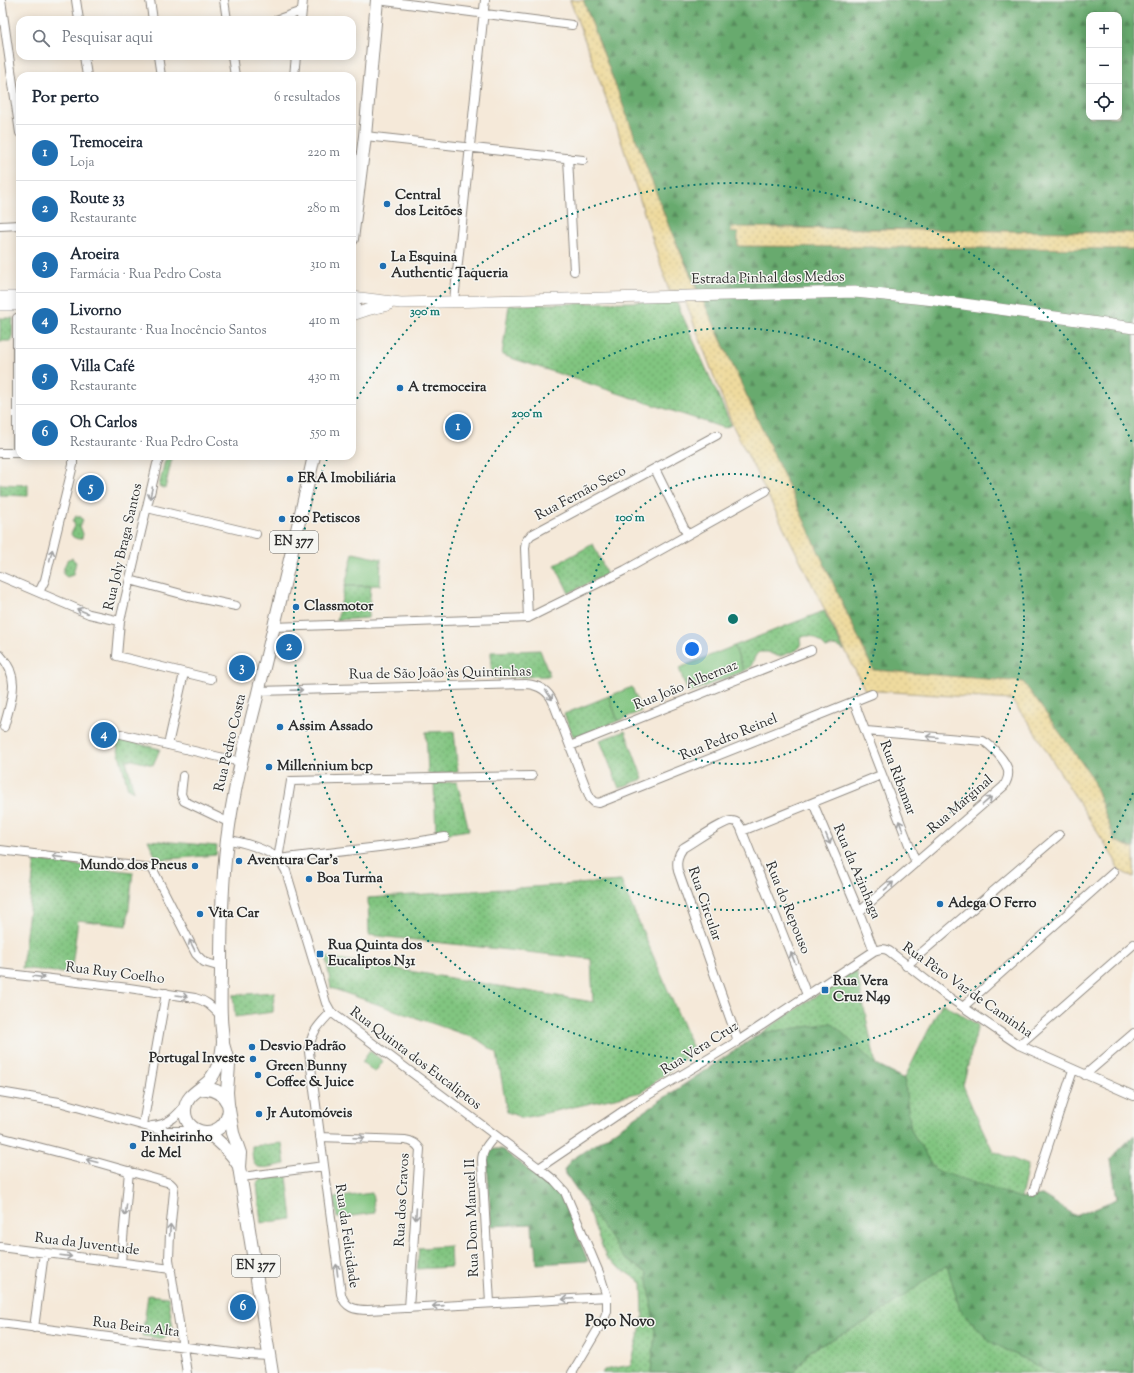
<!DOCTYPE html>
<html lang="pt">
<head>
<meta charset="utf-8">
<style>
	:root { --surface:#fff; --page:#f6f6f7; --text:#1f2937; --muted:#747a83; --line:#e0e1e3; --accent:#1f6fb2 }
	body { margin:0; font-family:"Sorts Mill Goudy",serif; background:var(--page); color:var(--text) }
	.controls { position:absolute; right:12px; top:12px; display:grid; overflow:hidden; border-radius:8px; box-shadow:0 2px 10px #0003 }
	.controls button { width:36px; height:36px; display:grid; place-items:center; padding:0; border:0; border-bottom:1px solid var(--line); background:var(--surface); color:var(--text); font:20px sans-serif }
	.you { position:absolute; left:692px; top:649px; width:14px; height:14px; margin:-10px; border:3px solid #fff; border-radius:50%; background:#1a73e8; box-shadow:0 0 0 6px #1a73e833 }
	.badge { display:grid; place-items:center; width:26px; height:26px; border-radius:50%; background:var(--accent); color:#fff; font-size:13px; font-weight:700 }
	.pin { position:absolute; translate:-50% -50%; border:2px solid #fff; box-shadow:0 1px 4px #0006 }
	.list { margin:0; padding:0; list-style:none }
	h2 { display:flex; justify-content:space-between; align-items:center; height:52px; margin:0; padding:0 16px; font-size:17px }
	h2 small { font-size:13px; font-weight:400; color:var(--muted) }
	.list li { display:grid; grid-template-columns:26px 1fr auto; gap:12px; align-items:center; box-sizing:border-box; height:56px; padding:0 16px; border-top:1px solid var(--line) }
	.list b { display:block; font-size:15px; white-space:nowrap }
	.list p { margin:0; font-size:13px; white-space:nowrap; color:var(--muted) }
	.list em { font-size:13px; font-style:normal; color:var(--muted) }
	.icon { flex:none; width:22px; height:22px; fill:none; stroke:currentColor; stroke-width:2; stroke-linecap:round; stroke-linejoin:round }
	.map { position:relative; flex:none; width:1134px; height:1373px; overflow:hidden }
	.search { position:absolute; background:var(--surface); box-shadow:0 2px 10px #0003; left:16px; top:16px; width:340px; height:44px; display:flex; align-items:center; gap:10px; box-sizing:border-box; padding:0 14px; border-radius:12px; color:var(--muted); font-size:15px }
	.panel { position:absolute; background:var(--surface); box-shadow:0 2px 10px #0003; left:16px; top:72px; width:340px; height:388px; border-radius:12px }
	.map>svg:first-child { display:block }
	.grass { fill:url(#grass-dots); stroke:#567856 }
	.forest { fill:url(#forest-firs); stroke:#4a6a4c; fill-rule:evenodd }
	.sand { fill:url(#sand-dots); stroke:#8c8264 }
	.garden { fill:#81c580; stroke:#567856 }
	.lines { fill:none; stroke-linecap:round; stroke-linejoin:round }
	.street-casing { stroke:#908a82; stroke-width:10 }
	.secondary-casing { stroke:#908a82; stroke-width:12 }
	.primary-casing { stroke:#908a82; stroke-width:14 }
	.street { stroke:#fff; stroke-width:8 }
	.secondary { stroke:#fff; stroke-width:11 }
	.primary { stroke:#fff; stroke-width:12 }
	.oneway { stroke:#a0a0a0 }
	.ring { fill:none; stroke:#0f766e; stroke-width:2; stroke-dasharray:2 4 }
	.poi-dot { fill:#1f6fb2; stroke:#f6f6f2; stroke-width:1.5 }
	.labels { text-anchor:middle; dominant-baseline:central; stroke-width:3; stroke-linejoin:round; paint-order:stroke }
	.shield { fill:#f6f6f2; stroke:#686867; stroke-width:1 }
	.shield-label { font-size:13px; font-weight:bold; fill:#2b2b2b }
	.poi-label { font-size:14px; font-weight:bold; fill:#2b2b2b; stroke:#f6f6f2; text-anchor:start }
	.street-label { font-size:14px; fill:#2b2b2b; stroke:#f6f6f2 }
	.neighbourhood-label { font-size:15px; font-weight:bold; fill:#2b2b2b; stroke:#f6f6f2 }
	.centre { fill:#0f766e; stroke:#f6f6f2; stroke-width:2 }
	.ring-label { font-size:12px; text-anchor:middle; font-weight:bold; fill:#0f766e; stroke:#f6f6f2; stroke-width:3; stroke-linejoin:round; paint-order:stroke }
</style>
</head>
<body>
<div class="map">
<svg width="1134" height="1373" viewBox="0 0 1134 1373">
	<defs>
		<pattern id="grass-dots" width="8" height="8" patternUnits="userSpaceOnUse"><rect width="8" height="8" fill="#81c580"/><path d="M2 2h.1M6 6h.1" fill="none" stroke="#6aa069" stroke-width="1.8" stroke-linecap="round"/></pattern>
		<pattern id="forest-firs" width="22" height="20" patternUnits="userSpaceOnUse"><rect width="22" height="20" fill="#68aa6e"/><path d="M5 1l3.5 6h-7zM16 11l3.5 6h-7z" fill="#568b5b"/></pattern>
		<pattern id="sand-dots" width="8" height="8" patternUnits="userSpaceOnUse"><rect width="8" height="8" fill="#eeda9e"/><path d="M2 2h.1M6 6h.1" fill="none" stroke="#cb8" stroke-width="1.8" stroke-linecap="round"/></pattern>
	</defs>
	<rect width="100%" height="100%" fill="#f6f6f2"/>
	<filter id="ink" filterUnits="userSpaceOnUse"><feTurbulence type="fractalNoise" baseFrequency=".025" numOctaves="2"/><feDisplacementMap in="SourceGraphic" scale="8" xChannelSelector="R" yChannelSelector="G"/><feConvolveMatrix kernelMatrix="1 2 1 2 8 2 1 2 1" color-interpolation-filters="sRGB"/></filter>
	<filter id="wash" filterUnits="userSpaceOnUse"><feTurbulence type="fractalNoise" baseFrequency=".012" numOctaves="4" result="noise"/><feDisplacementMap in="SourceGraphic" scale="16" xChannelSelector="R" yChannelSelector="G"/><feGaussianBlur stdDeviation="0.9" result="paint"/><feColorMatrix in="noise" values="0 0 0 0 0 0 0 0 0 0 0 0 0 0 0 0 0 1.4 0 .05"/><feComposite in="paint" operator="in"/></filter>
	<g filter="url(#wash)">
		<rect width="100%" height="100%" fill="#f5e9d9"/>
		<!-- grass -->
		<path class="grass" d="M676,301L731,425L724,428L502,355L509,305Z
			M0,318H13L12,341H0Z
			M172,458L165,489L159,486L165,460Z
			M0,484L28,485V496L0,495Z
			M76,516L81,517L83,521L80,526L83,534L82,538L78,539L73,537L71,534L75,526L73,521Z
			M593,544L607,574L569,593L555,565Z
			M72,558L76,562C76,562 73,574 73,575L67,577L63,574C63,569 66,561 69,559Z
			M345,586H371L368,618L337,620Z
			M824,611L844,651C839,645 833,646 826,648C819,640 811,632 800,638L801,646L797,650L781,656H777L767,652H759C751,658 756,666 744,671L734,646Z
			M540,650L550,676L492,678L491,652Z
			M609,696L618,721L577,737L573,736L564,714Z
			M454,731L458,772L428,774L426,732Z
			M625,731L643,779L619,788L600,740Z
			M115,738L160,749L153,765L132,760H126L134,791L128,788Z
			M457,782L469,830L436,835L434,783Z
			M148,840L217,846L216,855L157,860Z
			M35,860L133,872L127,926L78,920L71,974L22,968Z
			M621,881L694,1051L642,1092L523,1118L507,1112L497,1053L477,1039L331,988L326,957L593,1002L591,959L369,935L368,898Z
			M856,969L876,1065L904,1079L942,1003L978,1025L963,1085L972,1107L993,1151L1028,1165L1021,1198L1042,1195L1076,1216L1117,1199L1111,1159L1134,1135V1373H602L604,1370L631,1365L643,1317L642,1283L607,1259L585,1202L564,1171L570,1161Z
			M274,992L273,1012L235,1017L233,995Z
			M282,1143L285,1164C278,1165 258,1172 254,1163C252,1158 252,1151 252,1146Z
			M287,1176L292,1219L261,1223L257,1184L262,1179Z
			M450,1246L451,1267L417,1269L419,1248Z
			M148,1295L168,1297L173,1328L168,1333L164,1339L142,1336Z"/>
		<!-- forest -->
		<path class="forest" d="M583,0H1134V233L771,227L732,232H738V246L1134,249V849L1115,841L1091,776L1023,682L873,670L669,227ZM1089,15H1119V117H1089Z
			M832,1023L876,1065L904,1079L911,1130L935,1170L1021,1198L1042,1195L1076,1216L1117,1199L1111,1159L1134,1135V1373H1051L991,1342L960,1310L947,1265L871,1319L810,1351L794,1373H651L655,1332L647,1273L624,1258L564,1171L570,1161L761,1033Z
			M493,1149H500L503,1150L558,1193L564,1203L588,1261L537,1264L536,1244H533L532,1224L491,1226L487,1158L489,1153Z"/>
		<!-- sand -->
		<path class="sand" d="M570,0H583L669,227L697,290L669,291L618,131Z
			M731,227L1134,233V249L738,246V233L731,232Z
			M702,299L873,670L1023,682L1091,776L1115,841L1134,849V877C1124,873 1117,871 1115,860L1029,723L1011,700L865,690L732,424L685,300Z"/>
		<!-- garden -->
		<path class="garden" d="M353,553L381,559L380,585L345,586Z
			M734,646L744,671L688,693L679,668Z
			M632,687L641,711L618,721L609,696Z
			M370,1051L383,1061L375,1072L362,1062Z
			M372,1193L375,1213L337,1218L334,1198Z"/>
	</g>
	<g filter="url(#ink)">
		<g class="lines">
			<defs>
				<path id="street" d="M1,0L20,133
					M76,0L79,20
					M150,0L153,20
					M224,0L227,20
					M377,0L572,25
					M276,20L302,11
					M301,20L303,0
					M84,56L87,76
					M158,56L161,76
					M232,56L235,76
					M294,76L296,56
					M365,136L583,160
					M568,158L574,271
					M0,226L20,225
					M454,301L485,0
					M0,453H20
					M17,453V318
					M161,456L157,464L120,621L117,656L211,679
					M655,469L687,534
					M147,508L256,534
					M0,576L89,614L120,621
					M130,580L189,596L236,606
					M39,592L45,580L73,465V456
					M528,618L525,548L526,541L531,535L717,435
					M273,627L528,618L625,570L766,491
					M0,655C22,678 11,700 4,727
					M258,691L526,684C539,685 548,690 553,702L590,798L594,802L599,803L872,694
					M854,702L916,863
					M121,734L241,762
					M168,745L184,673
					M570,746L811,650
					M183,776L181,794L184,801L230,823
					M813,803L859,912L874,951
					M742,831L807,995
					M445,837L404,844L278,859L291,781L532,776
					M227,840C241,841 270,850 279,860C282,864 284,867 286,871L326,1003L331,1012L539,1168L555,1181L565,1192L600,1275L607,1297V1311L604,1319L572,1373
					M0,850L152,868L196,954L204,962L221,967
					M859,912L1004,786C1007,781 1009,777 1008,771C1007,762 991,745 983,741L866,731
					M906,966L1059,835
					M0,973L129,988L195,998C207,1001 212,1007 221,1016
					M963,1007L1114,872
					M331,1012C319,1025 310,1033 309,1052L341,1294C345,1308 355,1310 368,1310L607,1297
					M738,1041L678,871C676,861 678,855 683,848C692,843 723,821 731,821C738,821 740,825 742,831L881,775
					M1019,1045L1134,944
					M1085,1075L1134,1033
					M0,1092L59,1102L163,1131H198
					M143,1125L166,993
					M152,1126C168,1125 177,1116 186,1104
					M0,1137L96,1162L170,1183L173,1186L174,1191L170,1233L169,1259L187,1373
					M320,1137L405,1140C412,1141 416,1143 420,1149L409,1308
					M539,1168L635,1103L738,1041L874,951C880,949 883,948 889,951L944,994L1019,1045L1134,1096
					M242,1177L324,1166
					M1033,1192L1073,1070
					M0,1247L171,1269
					M121,1262L129,1171
					M490,1303L482,1161C482,1150 488,1144 495,1136
					M0,1323L248,1355L270,1356
					M34,1328L44,1253"/>
				<path id="secondary" d="M0,297H20
					M352,297L401,303L855,292L935,300L1134,328
					M0,305H20
					M352,315L367,310L388,305"/>
				<path id="primary" d="M352,239L365,136L377,0
					M352,299L354,306L352,313
					M223,1044L229,1065L227,1092L228,1104L233,1133L240,1153L239,1167L272,1373
					M199,1090C212,1087 222,1091 228,1104
					M229,1109C226,1142 183,1137 185,1109C186,1095 200,1090 209,1081C217,1071 222,1056 223,1043C223,1034 221,1025 221,1017C220,1000 221,984 221,968C221,925 222,883 227,840C233,792 245,744 257,697C276,617 296,537 314,456
					M206,1132C220,1141 231,1152 239,1166"/>
			</defs>
			<!-- street casing -->
			<use href="#street" class="street-casing"/>
			<!-- secondary casing -->
			<use href="#secondary" class="secondary-casing"/>
			<!-- primary casing -->
			<use href="#primary" class="primary-casing"/>
			<!-- street -->
			<use href="#street" class="street"/>
			<!-- secondary -->
			<use href="#secondary" class="secondary"/>
			<!-- primary -->
			<use href="#primary" class="primary"/>
		</g>
		<!-- one-way arrows -->
		<defs><path id="oneway-shaft" d="M-6 0H5M1.5-3L5.5 0L1.5 3" fill="none" stroke-width="1.6" stroke-linecap="round" stroke-linejoin="round"/></defs>
		<g class="oneway">
			<use href="#oneway-shaft" transform="translate(151 493) rotate(103)"/>
			<use href="#oneway-shaft" transform="translate(51 555) rotate(-76)"/>
			<use href="#oneway-shaft" transform="translate(82 611) rotate(-157)"/>
			<use href="#oneway-shaft" transform="translate(297 690) rotate(-2)"/>
			<use href="#oneway-shaft" transform="translate(549 695) rotate(55)"/>
			<use href="#oneway-shaft" transform="translate(932 737) rotate(-175)"/>
			<use href="#oneway-shaft" transform="translate(987 801) rotate(-41)"/>
			<use href="#oneway-shaft" transform="translate(901 826) rotate(-112)"/>
			<use href="#oneway-shaft" transform="translate(828 839) rotate(67)"/>
			<use href="#oneway-shaft" transform="translate(58 857) rotate(-173)"/>
			<use href="#oneway-shaft" transform="translate(889 886) rotate(-41)"/>
			<use href="#oneway-shaft" transform="translate(192 945) rotate(-117)"/>
			<use href="#oneway-shaft" transform="translate(793 958) rotate(-112)"/>
			<use href="#oneway-shaft" transform="translate(39 977) rotate(7)"/>
			<use href="#oneway-shaft" transform="translate(182 996) rotate(9)"/>
			<use href="#oneway-shaft" transform="translate(359 1138) rotate(2)"/>
			<use href="#oneway-shaft" transform="translate(92 1161) rotate(-165)"/>
			<use href="#oneway-shaft" transform="translate(126 1210) rotate(96)"/>
			<use href="#oneway-shaft" transform="translate(416 1214) rotate(94)"/>
			<use href="#oneway-shaft" transform="translate(170 1230) rotate(-86)"/>
			<use href="#oneway-shaft" transform="translate(66 1256) rotate(7)"/>
			<use href="#oneway-shaft" transform="translate(337 1270) rotate(-97)"/>
			<use href="#oneway-shaft" transform="translate(568 1299) rotate(177)"/>
			<use href="#oneway-shaft" transform="translate(438 1306) rotate(176)"/>
		</g>
	</g>
	<!-- distance rings -->
	<g class="ring">
		<circle cx="733" cy="619" r="145"/>
		<circle cx="733" cy="619" r="291"/>
		<path d="M1133 793A436 436 0 0 1 327 459M354 404A436 436 0 0 1 1133 445"/>
	</g>
	<!-- markers -->
	<g class="poi-dot">
		<circle cx="387" cy="204" r="4"/>
		<circle cx="383" cy="266" r="4"/>
		<circle cx="400" cy="388" r="4"/>
		<circle cx="290" cy="479" r="4"/>
		<circle cx="282" cy="519" r="4"/>
		<circle cx="296" cy="607" r="4"/>
		<circle cx="280" cy="727" r="4"/>
		<circle cx="269" cy="767" r="4"/>
		<circle cx="239" cy="861" r="4"/>
		<circle cx="195" cy="866" r="4"/>
		<circle cx="309" cy="879" r="4"/>
		<circle cx="940" cy="904" r="4"/>
		<circle cx="200" cy="914" r="4"/>
		<rect x="316" y="950" width="8" height="8" rx="2"/>
		<rect x="821" y="986" width="8" height="8" rx="2"/>
		<circle cx="252" cy="1047" r="4"/>
		<circle cx="253" cy="1059" r="4"/>
		<circle cx="258" cy="1075" r="4"/>
		<circle cx="259" cy="1114" r="4"/>
		<circle cx="133" cy="1146" r="4"/>
	</g>
	<g class="labels">
		<!-- shield labels -->
		<g class="shield">
			<rect x="270" y="531" width="48" height="22" rx="3"/>
			<rect x="232" y="1255" width="48" height="22" rx="3"/>
		</g>
		<g class="shield-label">
			<text x="294" y="542">EN 377</text>
			<text x="256" y="1266">EN 377</text>
		</g>
		<!-- poi labels -->
		<g class="poi-label">
			<text x="395" y="196">Central<tspan x="395" dy="16">dos Leitões</tspan></text>
			<text x="391" y="258">La Esquina<tspan x="391" dy="16">Authentic Taqueria</tspan></text>
			<text x="408" y="388">A tremoceira</text>
			<text x="298" y="479">ERA Imobiliária</text>
			<text x="290" y="519">100 Petiscos</text>
			<text x="304" y="607">Classmotor</text>
			<text x="288" y="727">Assim Assado</text>
			<text x="277" y="767">Millennium bcp</text>
			<text x="247" y="861">Aventura Car's</text>
			<text x="187" y="866" text-anchor="end">Mundo dos Pneus</text>
			<text x="317" y="879">Boa Turma</text>
			<text x="948" y="904">Adega O Ferro</text>
			<text x="208" y="914">Vita Car</text>
			<text x="328" y="946">Rua Quinta dos<tspan x="328" dy="16">Eucaliptos N31</tspan></text>
			<text x="833" y="982">Rua Vera<tspan x="833" dy="16">Cruz N49</tspan></text>
			<text x="260" y="1047">Desvio Padrão</text>
			<text x="245" y="1059" text-anchor="end">Portugal Investe</text>
			<text x="266" y="1067">Green Bunny<tspan x="266" dy="16">Coffee &amp; Juice</tspan></text>
			<text x="267" y="1114">Jr Automóveis</text>
			<text x="141" y="1138">Pinheirinho<tspan x="141" dy="16">de Mel</tspan></text>
		</g>
		<!-- street labels -->
		<g class="street-label">
			<text transform="translate(768 279) rotate(-1)">Estrada Pinhal dos Medos</text>
			<text transform="translate(581 494) rotate(-28)">Rua Fernão Seco</text>
			<text transform="translate(124 547) rotate(-77)">Rua Joly Braga Santos</text>
			<text transform="translate(440 674) rotate(-1)">Rua de São João às Quintinhas</text>
			<text transform="translate(686 686) rotate(-22)">Rua João Albernaz</text>
			<text transform="translate(729 738) rotate(-22)">Rua Pedro Reinel</text>
			<text transform="translate(231 743) rotate(-77)">Rua Pedro Costa</text>
			<text transform="translate(897 778) rotate(69)">Rua Ribamar</text>
			<text transform="translate(961 805) rotate(-41)">Rua Marginal</text>
			<text transform="translate(856 872) rotate(67)">Rua da Azinhaga</text>
			<text transform="translate(704 904) rotate(71)">Rua Circular</text>
			<text transform="translate(787 908) rotate(68)">Rua do Repouso</text>
			<text transform="translate(115 974) rotate(7)">Rua Ruy Coelho</text>
			<text transform="translate(967 991) rotate(35)">Rua Pêro Vaz de Caminha</text>
			<text transform="translate(700 1049) rotate(-32)">Rua Vera Cruz</text>
			<text transform="translate(415 1059) rotate(37)">Rua Quinta dos Eucaliptos</text>
			<text transform="translate(403 1200) rotate(-87)">Rua dos Cravos</text>
			<text transform="translate(473 1218) rotate(-92)">Rua Dom Manuel II</text>
			<text transform="translate(346 1236) rotate(82)">Rua da Felicidade</text>
			<text transform="translate(87 1245) rotate(7)">Rua da Juventude</text>
			<text transform="translate(136 1328) rotate(7)">Rua Beira Alta</text>
		</g>
		<!-- neighbourhood labels -->
		<g class="neighbourhood-label">
			<text x="620" y="1322">Poço Novo</text>
		</g>
	</g>
	<circle cx="733" cy="619" r="6" class="centre"/>
	<g class="ring-label">
		<text x="425" y="315">300 m</text>
		<text x="527" y="417">200 m</text>
		<text x="630" y="521">100 m</text>
	</g>
</svg>
<div class="controls">
<button>+</button>
<button>−</button>
<button><svg class="icon" aria-label="locate" viewBox="0 0 24 24"><circle cx="12" cy="12" r="6"/><path d="M12 2v4M12 18v4M2 12h4M18 12h4"/></svg></button>
</div>
<div class="you"></div>
<div class="pin badge" style="left:458px;top:427px">1</div>
<div class="pin badge" style="left:289px;top:647px">2</div>
<div class="pin badge" style="left:242px;top:668px">3</div>
<div class="pin badge" style="left:104px;top:735px">4</div>
<div class="pin badge" style="left:91px;top:488px">5</div>
<div class="pin badge" style="left:243px;top:1307px">6</div>
<div class="search"><svg class="icon" aria-label="search" viewBox="0 0 24 24"><circle cx="10" cy="10" r="6"/><path d="M15 15l6 6"/></svg>Pesquisar aqui</div>
<section class="panel">
<h2>Por perto<small>6 resultados</small></h2>
<ul class="list">
<li><span class="badge">1</span><div><b>Tremoceira</b><p>Loja</p></div><em>220 m</em></li>
<li><span class="badge">2</span><div><b>Route 33</b><p>Restaurante</p></div><em>280 m</em></li>
<li><span class="badge">3</span><div><b>Aroeira</b><p>Farmácia · Rua Pedro Costa</p></div><em>310 m</em></li>
<li><span class="badge">4</span><div><b>Livorno</b><p>Restaurante · Rua Inocêncio Santos</p></div><em>410 m</em></li>
<li><span class="badge">5</span><div><b>Villa Café</b><p>Restaurante</p></div><em>430 m</em></li>
<li><span class="badge">6</span><div><b>Oh Carlos</b><p>Restaurante · Rua Pedro Costa</p></div><em>550 m</em></li>
</ul>
</section>
</div>
</body>
</html>
